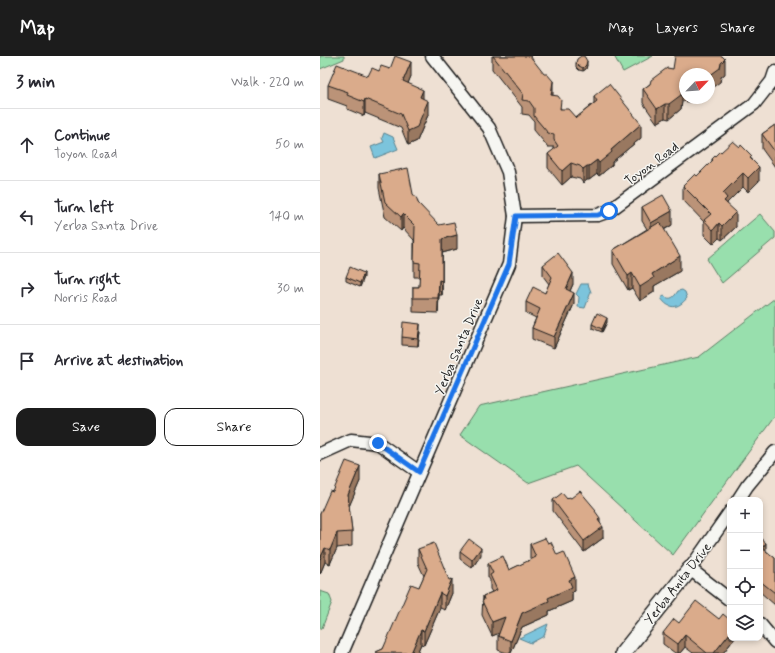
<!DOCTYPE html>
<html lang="en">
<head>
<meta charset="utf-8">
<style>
  :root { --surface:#fff; --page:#f7f7f7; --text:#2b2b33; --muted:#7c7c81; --line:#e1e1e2; --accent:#1c1c1c }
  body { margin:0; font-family:Mynerve,sans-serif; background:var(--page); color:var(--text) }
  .controls { position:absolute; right:12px; bottom:12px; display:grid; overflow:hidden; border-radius:8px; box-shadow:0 2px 6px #0003 }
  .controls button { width:36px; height:36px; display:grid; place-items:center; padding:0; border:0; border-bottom:1px solid var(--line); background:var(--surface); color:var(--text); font:20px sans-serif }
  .compass { position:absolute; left:359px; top:12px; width:36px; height:36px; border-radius:50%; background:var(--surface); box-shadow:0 2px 6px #0003; rotate:65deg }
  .stop { position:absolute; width:12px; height:12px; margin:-9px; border:3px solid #1a73e8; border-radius:50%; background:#fff }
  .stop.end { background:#1a73e8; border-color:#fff; box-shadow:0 1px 4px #0008 }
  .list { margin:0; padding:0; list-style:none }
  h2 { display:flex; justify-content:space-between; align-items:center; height:52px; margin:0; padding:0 16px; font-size:17px }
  h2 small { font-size:13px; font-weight:400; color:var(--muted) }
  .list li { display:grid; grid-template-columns:26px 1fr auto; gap:12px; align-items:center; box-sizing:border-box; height:72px; padding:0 16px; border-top:1px solid var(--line) }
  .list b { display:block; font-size:15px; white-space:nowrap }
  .list p { margin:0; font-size:13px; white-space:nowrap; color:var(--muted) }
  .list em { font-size:13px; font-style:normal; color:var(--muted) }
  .actions { display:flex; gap:8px; padding:12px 16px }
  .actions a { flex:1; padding:9px 0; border:1px solid var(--accent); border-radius:12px; text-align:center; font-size:14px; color:var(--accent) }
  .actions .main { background:var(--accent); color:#fff }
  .icon { flex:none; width:22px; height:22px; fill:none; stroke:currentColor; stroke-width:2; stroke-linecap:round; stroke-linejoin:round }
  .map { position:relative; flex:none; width:455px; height:597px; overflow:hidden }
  header { display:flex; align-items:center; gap:24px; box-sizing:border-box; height:56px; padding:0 20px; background:var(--accent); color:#fff }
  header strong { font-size:19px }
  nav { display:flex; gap:22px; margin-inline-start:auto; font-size:14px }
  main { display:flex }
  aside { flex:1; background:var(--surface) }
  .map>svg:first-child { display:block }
  .green { fill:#98dfad; stroke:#5a7e64 }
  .water { fill:#7cc4dc; stroke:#56818f }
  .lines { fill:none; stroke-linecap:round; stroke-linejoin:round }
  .minor-casing { stroke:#1c1c1c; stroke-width:15 }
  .tertiary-casing { stroke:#1c1c1c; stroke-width:18 }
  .minor { stroke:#f6f6f2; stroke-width:12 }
  .tertiary { stroke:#f6f6f2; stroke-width:15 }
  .wall { fill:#bb9378; stroke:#1c1c1c }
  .shaded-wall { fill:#997861; stroke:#1c1c1c }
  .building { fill:#daab8b; stroke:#1c1c1c }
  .route { stroke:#1a73e8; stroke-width:5 }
  .labels { text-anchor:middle; stroke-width:3; stroke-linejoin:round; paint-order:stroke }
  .street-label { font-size:13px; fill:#1c1c1c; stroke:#f6f6f2 }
</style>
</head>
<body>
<header>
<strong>Map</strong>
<nav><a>Map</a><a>Layers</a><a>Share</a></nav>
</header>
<main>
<aside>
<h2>3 min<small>Walk · 220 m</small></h2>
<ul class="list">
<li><svg class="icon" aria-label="ahead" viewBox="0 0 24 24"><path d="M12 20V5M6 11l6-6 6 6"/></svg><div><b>Continue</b><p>Toyon Road</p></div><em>50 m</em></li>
<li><svg class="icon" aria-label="left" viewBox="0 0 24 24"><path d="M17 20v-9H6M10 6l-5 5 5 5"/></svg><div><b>Turn left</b><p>Yerba Santa Drive</p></div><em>140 m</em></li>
<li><svg class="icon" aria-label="right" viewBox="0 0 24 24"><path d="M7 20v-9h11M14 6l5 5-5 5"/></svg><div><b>Turn right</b><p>Norris Road</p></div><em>30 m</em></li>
<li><svg class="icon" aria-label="arrive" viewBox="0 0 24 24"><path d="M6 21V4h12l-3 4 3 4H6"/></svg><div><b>Arrive at destination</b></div></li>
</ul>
<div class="actions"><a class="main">Save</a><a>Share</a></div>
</aside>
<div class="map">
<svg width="455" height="597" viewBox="0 0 455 597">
  <rect width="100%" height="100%" fill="#eee0d3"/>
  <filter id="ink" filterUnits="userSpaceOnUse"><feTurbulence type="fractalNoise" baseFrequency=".025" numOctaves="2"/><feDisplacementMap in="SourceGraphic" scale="8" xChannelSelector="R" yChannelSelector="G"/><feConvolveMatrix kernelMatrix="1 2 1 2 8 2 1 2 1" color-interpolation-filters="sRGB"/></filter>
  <g filter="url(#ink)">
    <!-- green -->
    <g class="green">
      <path d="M0,0H24V3L0,13Z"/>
      <path d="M294,0H333L303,16Z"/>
      <path d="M440,158L455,176V182L402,227L387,203Z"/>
      <path d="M455,242V360L353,499L256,410L208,427L140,379L159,350L379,301Z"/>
      <path d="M0,535L9,538L12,546L2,572L0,573Z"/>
    </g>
    <!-- water -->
    <g class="water">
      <path d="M64,77L73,81L78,93L55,102L51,91L64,86L62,82Z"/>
      <path d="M261,228H268L271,236L265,252L258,251L259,241L256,238Z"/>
      <path d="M362,234L365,236L367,242C358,253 349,254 341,242L344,240C351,245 354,241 358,235Z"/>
      <path d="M228,568L224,580L211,587L199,582Z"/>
    </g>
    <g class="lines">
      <!-- minor casing -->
      <g class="minor-casing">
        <g id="minor">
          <path d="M195,160L278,159L289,155L434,48L452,25L455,16"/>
          <path d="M0,398L31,384L58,387L99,416"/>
          <path d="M418,444L427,430L455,396"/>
          <path d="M410,456L370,513L410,544"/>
          <path d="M440,568L455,586"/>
          <path d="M22,597L189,208L195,160L188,116L169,72L112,0"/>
        </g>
      </g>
      <!-- tertiary casing -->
      <g class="tertiary-casing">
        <path id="tertiary" d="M303,597L370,513"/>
      </g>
      <!-- minor -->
      <use href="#minor" class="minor"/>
      <!-- tertiary -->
      <use href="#tertiary" class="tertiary"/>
    </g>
    <!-- wall -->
    <g class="wall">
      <path d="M172,0H211V2L232,39L241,53L256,62L274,47V40L321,82L292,106V109L279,120L277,118L269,124H267L263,127L260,123L251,121L242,129L228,112V98L234,94V91H228L214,74V65L209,59L202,58V51L172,13Z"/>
      <path d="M256,7L267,9L266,13L263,15L259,14L256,11Z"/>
      <path d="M70,13L91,20L88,27L103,43L108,59L97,85L88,89L81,72L45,57L44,60L27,53V50L8,43V29L48,20L59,15Z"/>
      <path d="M353,13L405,18L401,21L400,26L389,18H365V42H375L369,46L362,45L361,53L349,63L345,62L337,67L323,47V33L330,28Z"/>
      <path d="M455,69V111L442,93V78Z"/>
      <path d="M401,96L432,103L439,125L428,136L423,131L407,147L416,171L402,184L399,182L393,188L384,179V166L363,144V130L377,120L392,106V103Z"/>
      <path d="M59,118L93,138L98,147L137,193L122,197V239H119L118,257L93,256V231H99L100,221H94V184L83,172L81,175L65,161L59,132Z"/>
      <path d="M322,151L352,169L344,174L360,215L334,230V236L320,245L312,232L308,234L293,208V194L327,173L322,165Z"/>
      <path d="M223,209L253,228L250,235L254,248L234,292L212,283V272L216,262L206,257V246L225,237L229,228L223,220Z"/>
      <path d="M26,221H44L40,231L26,225Z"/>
      <path d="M287,266L282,276L272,272V268Z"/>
      <path d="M100,276L98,290L82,289V281Z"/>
      <path d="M40,425L29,450L32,476V490L17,492L10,508L5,506L0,518V458L13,436Z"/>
      <path d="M251,442L276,457L280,468L283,482L264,496L233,455V444Z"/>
      <path d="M440,482L446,495L455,502V549L440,536Z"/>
      <path d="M228,487L237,499L255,535L252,536V545L229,555V559L202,571L191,597H187L178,594V580L179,577L172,580L162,559L163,540L172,536L170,533V524L168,521V507L189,514L211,504L210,502V488Z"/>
      <path d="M98,493L132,537L125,554L120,552L104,589L101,588L97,597H56V596L63,593L99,531L104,520L98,507Z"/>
      <path d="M140,495L161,499L152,512L140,503Z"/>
      <path d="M359,567L410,582H415L403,597H373L365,591L360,597H355L343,588V577Z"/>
    </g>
    <!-- shaded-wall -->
    <g class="shaded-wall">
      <path d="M405,3V18L401,21L400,26L389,34V20L401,7Z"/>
      <path d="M267,5V9L266,13L263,15V12Z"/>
      <path d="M91,6V20L83,40V25Z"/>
      <path d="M233,25V39L231,53V39Z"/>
      <path d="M362,31V45L361,53L349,63V48Z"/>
      <path d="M103,34V48L100,41Z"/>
      <path d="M369,42H375L369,46Z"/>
      <path d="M45,43V57L44,60V46Z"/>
      <path d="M108,45V59L97,85L88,89V75Z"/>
      <path d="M345,48V62L337,67V53Z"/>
      <path d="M321,68V82L292,106V109L279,120V107L291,94Z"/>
      <path d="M277,104V118L269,124V110Z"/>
      <path d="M251,107V121L242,129V115Z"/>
      <path d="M267,110V124L263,127V113Z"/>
      <path d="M439,111V125L428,136V122Z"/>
      <path d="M423,117V131L407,147V156L403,137Z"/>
      <path d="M352,155V169L331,181V167Z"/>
      <path d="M416,156V171L402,184V170Z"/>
      <path d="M83,158V172L81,175V161Z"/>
      <path d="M399,167V182L393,188V174Z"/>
      <path d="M137,179V193L122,197V239V183Z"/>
      <path d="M360,200V215L334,230V236L320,245V231L332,218Z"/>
      <path d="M44,217V221L40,231V227Z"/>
      <path d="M253,217V228L246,244V233Z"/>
      <path d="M312,217V232L308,234V220Z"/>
      <path d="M119,224V239L118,257V242Z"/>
      <path d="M254,237V248L234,292V281Z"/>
      <path d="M287,262V266L282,276V273Z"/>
      <path d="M100,268V276L98,290V283Z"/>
      <path d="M40,410V425L28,453V439Z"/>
      <path d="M280,462V472L283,471V482L264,496V485L278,464Z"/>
      <path d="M17,477V492L10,508V494Z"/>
      <path d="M446,487V498L442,492Z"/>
      <path d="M5,492V506L0,518V503Z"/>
      <path d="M161,492V499L152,512V504Z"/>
      <path d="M255,521V535L252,536V545L229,555V559L202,571L191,597V585L202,557L249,524Z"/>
      <path d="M132,523V537L125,554V540Z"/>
      <path d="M120,537V552L104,589V575Z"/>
      <path d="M185,561V575L172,580V566Z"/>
      <path d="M101,574V588L97,597H91Z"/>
      <path d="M410,577V582H415L403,597H394Z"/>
      <path d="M365,579V591L360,597H358V588Z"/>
    </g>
    <!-- building -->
    <g class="building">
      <path d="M75,0L91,6L83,25L103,34L100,41L108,45L97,71L88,75L81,58L45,43L44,46L27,39L28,36L8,29L17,8L48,20L52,12L59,15L61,10L70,13Z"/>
      <path d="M173,0H210L224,18H227L233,25L231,39L238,40L241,44L240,53H248L256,62L277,45L274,40L289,28L321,68L291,94L292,96L279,107L277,104L269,110H267L263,113L260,110L251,107L242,115L228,98L238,90L234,84V78L228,77L217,64L214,60V52L209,45L202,44L203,38Z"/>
      <path d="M261,0H264L267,5L266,9L263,12L259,10L256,7L257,3Z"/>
      <path d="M355,0H402L405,3L401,7L400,12L389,20V18H365V32L362,31L361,39L349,48H345L337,53L323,33L330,28L331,24L347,12L353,13Z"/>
      <path d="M455,69V96L442,78Z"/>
      <path d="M413,85L420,91L421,89L432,100L430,102L439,111L428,122L423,117L403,137L407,142L404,145L416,156L402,170L399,167L393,174L384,164L391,158L363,130L375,118L377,120L393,104L392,103L400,95L401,96Z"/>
      <path d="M88,112L93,138L97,143L98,147L119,169L134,166L137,179L122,183V225L119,224L118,242H93V231H99L100,207L94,206L95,170L83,158L81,161L65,146L59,118Z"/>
      <path d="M343,139L352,155L331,167L322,151Z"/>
      <path d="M340,166L360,200L332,218L334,222L320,231L312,217L308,220L293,194Z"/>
      <path d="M238,197L253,217L246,233L254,237L234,281L212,272L220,253L206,246L213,231L225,237L232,221L223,209Z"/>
      <path d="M30,211L44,217L40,227L26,221Z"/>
      <path d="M277,257L287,262L282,273L272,268Z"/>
      <path d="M83,266L100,268L98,283L82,281Z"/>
      <path d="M26,405L40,410L28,439L32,476L17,477L10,494L5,492L0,503V458L10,435L13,436Z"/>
      <path d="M260,435L276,454L275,455L280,462L278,464L283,471L264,485L233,444L242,437L247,443L249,441L251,442Z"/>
      <path d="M225,482L228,487L231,486L237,499L244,496L255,521L249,524L252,531L228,542L229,545L202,557L191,585L178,580L185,561L172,566L162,545L164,544L163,540L177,534L170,519L173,517L168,507L183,500L189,514L216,501L210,488Z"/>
      <path d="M440,482L446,487L442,492L455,502V537L440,525Z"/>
      <path d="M149,483L161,492L152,504L140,495Z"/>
      <path d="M114,487L129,524L132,523L125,540L120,537L104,575L101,574L91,597H56V596L63,593L91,528L99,531L107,513L98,493Z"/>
      <path d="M376,545L399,563L403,558L410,564V577L394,597H387L365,579L358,588L343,577L354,563L359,567Z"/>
    </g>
  </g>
  <g class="lines" filter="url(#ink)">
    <!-- route -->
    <path class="route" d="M58,387L99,416L189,208L196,160L278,159L289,155"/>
  </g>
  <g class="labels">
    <!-- street labels -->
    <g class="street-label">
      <text transform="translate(331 107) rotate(-37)" y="5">Toyon Road</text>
      <text transform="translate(138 290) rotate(-67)" y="5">Yerba Santa Drive</text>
      <text transform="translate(357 527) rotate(-52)" y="5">Yerba Anita Drive</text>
    </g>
  </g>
</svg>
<div class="controls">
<button>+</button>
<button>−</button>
<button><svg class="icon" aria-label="locate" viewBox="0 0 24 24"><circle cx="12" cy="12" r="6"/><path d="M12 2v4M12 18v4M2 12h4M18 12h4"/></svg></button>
<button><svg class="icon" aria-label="layers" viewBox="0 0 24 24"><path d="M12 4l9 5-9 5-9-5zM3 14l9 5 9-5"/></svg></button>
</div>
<svg class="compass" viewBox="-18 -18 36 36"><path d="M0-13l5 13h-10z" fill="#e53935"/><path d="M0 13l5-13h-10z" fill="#7c7c81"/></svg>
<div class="stop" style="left:289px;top:155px"></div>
<div class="stop end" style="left:58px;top:387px"></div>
</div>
</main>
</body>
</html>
